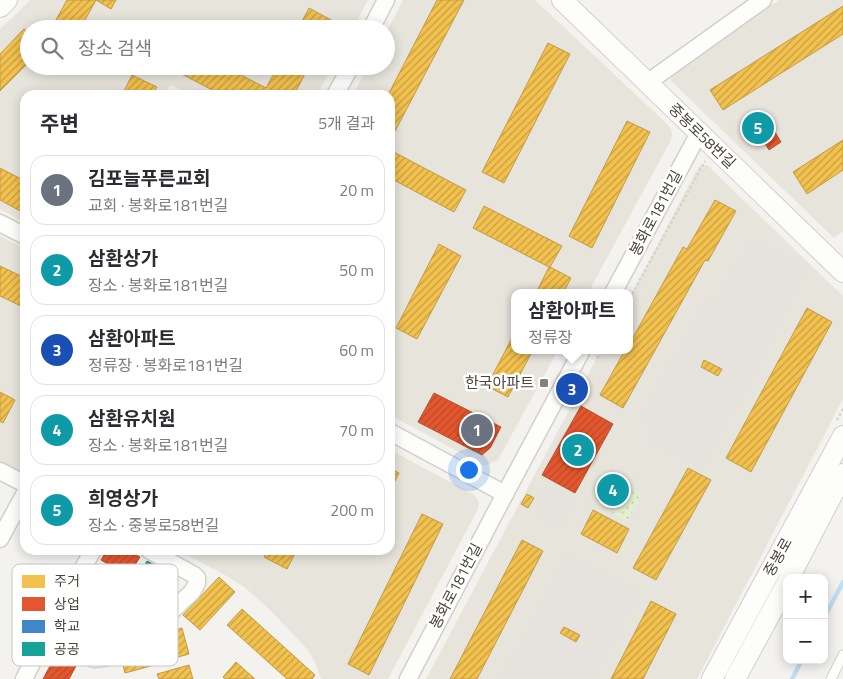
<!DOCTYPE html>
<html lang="ko">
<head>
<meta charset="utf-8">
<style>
  :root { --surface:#fff; --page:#f7f7f7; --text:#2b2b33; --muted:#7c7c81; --line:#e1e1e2; --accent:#b45309 }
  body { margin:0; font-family:"Titillium Web","Noto Sans KR",sans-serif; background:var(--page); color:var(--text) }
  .controls { position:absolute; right:15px; bottom:15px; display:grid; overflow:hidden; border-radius:10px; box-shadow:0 2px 12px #0003 }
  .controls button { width:45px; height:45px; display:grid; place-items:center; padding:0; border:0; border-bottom:1px solid var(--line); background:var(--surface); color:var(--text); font:25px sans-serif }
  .you { position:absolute; left:468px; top:469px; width:18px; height:18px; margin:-12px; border:4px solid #fff; border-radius:50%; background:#1a73e8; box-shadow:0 0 0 8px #1a73e833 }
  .badge { display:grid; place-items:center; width:32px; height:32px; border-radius:50%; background:var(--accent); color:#fff; font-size:16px; font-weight:700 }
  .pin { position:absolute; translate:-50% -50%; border:2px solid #fff; box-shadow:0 1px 5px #0006 }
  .popup { position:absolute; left:511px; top:289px; width:122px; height:65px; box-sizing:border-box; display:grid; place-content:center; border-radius:10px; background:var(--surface); filter:drop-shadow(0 1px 4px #0005); font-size:16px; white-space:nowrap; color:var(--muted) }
  .popup b { font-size:19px; color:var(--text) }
  .popup::after { content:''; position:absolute; left:50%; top:100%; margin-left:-10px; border:10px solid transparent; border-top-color:var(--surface) }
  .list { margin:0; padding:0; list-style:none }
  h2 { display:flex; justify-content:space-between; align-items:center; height:65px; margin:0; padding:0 20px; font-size:21px }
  h2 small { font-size:16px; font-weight:400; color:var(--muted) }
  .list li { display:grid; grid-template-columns:32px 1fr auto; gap:15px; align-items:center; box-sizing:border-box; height:70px; margin:0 10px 10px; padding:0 10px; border:1px solid var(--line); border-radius:15px }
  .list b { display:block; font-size:19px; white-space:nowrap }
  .list p { margin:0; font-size:16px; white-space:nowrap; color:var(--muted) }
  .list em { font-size:16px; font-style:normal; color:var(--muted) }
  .icon { flex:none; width:28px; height:28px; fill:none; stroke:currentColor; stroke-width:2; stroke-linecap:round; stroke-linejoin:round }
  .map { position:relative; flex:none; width:843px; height:679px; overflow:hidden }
  .search { position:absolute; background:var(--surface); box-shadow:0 2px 12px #0003; left:20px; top:20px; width:375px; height:55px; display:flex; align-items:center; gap:12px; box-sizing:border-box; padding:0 18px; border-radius:28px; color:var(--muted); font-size:19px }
  .panel { position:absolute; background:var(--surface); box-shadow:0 2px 12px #0003; left:20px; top:90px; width:375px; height:465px; border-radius:15px }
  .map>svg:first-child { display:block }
  .residential { fill:#e7e4dc }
  .park { fill:url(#park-dots) }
  .parking { fill:#e6e3df }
  .homes { fill:url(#homes-hatch); stroke:#c09c48 }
  .shops { fill:url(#shops-hatch); stroke:#b65131 }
  .schools { fill:url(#schools-hatch); stroke:#43749b }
  .public { fill:url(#public-hatch); stroke:#27867c }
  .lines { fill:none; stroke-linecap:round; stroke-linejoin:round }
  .stream { stroke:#c0ddf1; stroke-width:4.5 }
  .service-casing { stroke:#d2d0cb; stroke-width:11 }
  .minor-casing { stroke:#d2d0cb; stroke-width:19 }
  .tertiary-casing { stroke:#d2d0cb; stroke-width:22 }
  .path { stroke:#d3d2cc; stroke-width:2.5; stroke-dasharray:2.5 2.5; stroke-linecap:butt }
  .service { stroke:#fdfdfc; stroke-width:9 }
  .minor { stroke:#fdfdfc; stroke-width:16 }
  .tertiary { stroke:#fdfdfc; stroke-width:20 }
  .poi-dot { fill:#868178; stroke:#fff; stroke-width:2 }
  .labels { text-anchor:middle; stroke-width:5; stroke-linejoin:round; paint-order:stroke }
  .street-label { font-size:15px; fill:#4b4439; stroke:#fff }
  .poi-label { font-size:15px; fill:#4b4439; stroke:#fff; text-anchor:end }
  .key { fill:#fff; stroke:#c9c7c4; stroke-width:1 }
  .key-label { font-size:14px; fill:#4b4439 }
</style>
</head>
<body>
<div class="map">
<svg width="843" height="679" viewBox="0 0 843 679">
  <defs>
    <pattern id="park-dots" width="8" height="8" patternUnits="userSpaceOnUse" patternTransform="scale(1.25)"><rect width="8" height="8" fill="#e1eecf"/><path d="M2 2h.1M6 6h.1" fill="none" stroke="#c3cdb2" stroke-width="1.8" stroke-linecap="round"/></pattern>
    <pattern id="homes-hatch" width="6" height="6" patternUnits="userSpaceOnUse" patternTransform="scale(1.25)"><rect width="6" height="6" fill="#f2c14e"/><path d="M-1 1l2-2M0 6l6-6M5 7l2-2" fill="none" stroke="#c69e42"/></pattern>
    <pattern id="shops-hatch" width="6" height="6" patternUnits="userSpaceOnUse" patternTransform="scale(1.25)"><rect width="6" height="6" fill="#e4572e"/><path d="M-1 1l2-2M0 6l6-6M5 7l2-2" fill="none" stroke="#bb4a28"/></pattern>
    <pattern id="schools-hatch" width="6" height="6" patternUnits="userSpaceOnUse" patternTransform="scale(1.25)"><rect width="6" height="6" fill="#3f88c5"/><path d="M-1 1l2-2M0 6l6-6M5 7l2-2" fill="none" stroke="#3771a1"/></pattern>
    <pattern id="public-hatch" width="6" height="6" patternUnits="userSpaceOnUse" patternTransform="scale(1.25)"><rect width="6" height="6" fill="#17a398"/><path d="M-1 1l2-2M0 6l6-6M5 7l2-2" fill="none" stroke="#17867d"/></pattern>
  </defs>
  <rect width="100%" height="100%" fill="#f4f2ee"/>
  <!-- residential -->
  <g class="residential">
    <path d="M30,0H368L353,29H29V66H333L317,95H190L171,85L165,95H25V223L0,209V29L15,15Z"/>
    <path d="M403,0H535L667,124L671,129L672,135L671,140L588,293H514V350H558L498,460L485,466L390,415V95H353L368,66H386V33Z"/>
    <path d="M779,0H843V232L834,238L671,81V77Z"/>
    <path d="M707,165L843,296V399L697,679H426L601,350H630V297L699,166Z"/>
    <path d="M0,236L25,249V476L0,463Z"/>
    <path d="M390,450L473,494L477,499L479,503L478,509L388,679H321L314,660L306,648L270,610L244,587L225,575L177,550H390Z"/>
  </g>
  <!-- park -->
  <path class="park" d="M627,486L642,494L627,522L612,513Z"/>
  <!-- parking -->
  <g class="parking">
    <path d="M752,238L809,268L702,468L646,438L652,426L641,420L708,295L718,301Z"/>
    <path d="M546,484L575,501L559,530L539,518L545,507L536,502Z"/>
    <path d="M566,555L639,593L594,679H501Z"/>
  </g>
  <!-- homes -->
  <g class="homes">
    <path d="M67,0H116L111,9L96,0L80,29H55L52,27Z"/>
    <path d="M437,0H464L394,133L390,131V95H388Z"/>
    <path d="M843,6V34L723,110L710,90Z"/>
    <path d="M309,8L333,21L329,29H298Z"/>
    <path d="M24,29L29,33V62L0,91V54Z"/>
    <path d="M548,43L570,54L504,183L482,172Z"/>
    <path d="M176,66H224L266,88L278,66H309L294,95H273L268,92L266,95H222L174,70Z"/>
    <path d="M132,75L157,87L152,95H122Z"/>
    <path d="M627,121L650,132L592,248L569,236Z"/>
    <path d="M843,140V170L807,194L793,172Z"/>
    <path d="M390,150L466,190L454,212L390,178Z"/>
    <path d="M0,168L25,181L24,213L0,200Z"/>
    <path d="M715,200L736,211L708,261L705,260L623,408L600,395L625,350H630V343L683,247L687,249Z"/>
    <path d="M484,206L562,246L550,267L571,278L563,293H536L549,267L473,228Z"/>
    <path d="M439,244L461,256L417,339L396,328Z"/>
    <path d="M0,266L25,278V308L0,296Z"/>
    <path d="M807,308L832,322L751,472L726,458Z"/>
    <path d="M514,334V350H533L508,397L487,386Z"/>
    <path d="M704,360L722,369L718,376L701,367Z"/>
    <path d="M0,392L15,400L3,423L0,421Z"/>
    <path d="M390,468L399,473L390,491Z"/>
    <path d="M688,468L711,480L656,580L633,568Z"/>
    <path d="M527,494L534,498L528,508L521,504Z"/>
    <path d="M593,510L629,529L617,553L581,534Z"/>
    <path d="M422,514L443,524L369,675L348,664Z"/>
    <path d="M522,540L543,551L477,679H450Z"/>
    <path d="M268,550H297L287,569L264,557Z"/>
    <path d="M219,577L235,592L200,630L183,615Z"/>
    <path d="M131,584L157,598L148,616L122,602Z"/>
    <path d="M651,601L676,614L643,679H611Z"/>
    <path d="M242,609L315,675L312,679H287L227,625Z"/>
    <path d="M564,627L580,635L576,642L560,633Z"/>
    <path d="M182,628L189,654L156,663L151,645L171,629L176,630Z"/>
    <path d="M146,649L151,666L125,673L123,665L125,660L135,653Z"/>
    <path d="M236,662L255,679H225L223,677Z"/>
    <path d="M189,665L193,679H159L157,674Z"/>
  </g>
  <!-- shops -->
  <g class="shops">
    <path d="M762,111L781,142L769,150L758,132L749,137L741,124Z"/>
    <path d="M434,393L501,427L490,448L482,455L418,422Z"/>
    <path d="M581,406L613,424L575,493L542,475Z"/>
    <path d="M107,550H127L140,557L128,576L101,560Z"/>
    <path d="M102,567L128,581L119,597L93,583Z"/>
    <path d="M88,588L113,602L104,618L79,604Z"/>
    <path d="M119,606L142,618L133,636L128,633L123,641L106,633Z"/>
    <path d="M76,610L102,623L90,646L73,637L68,625Z"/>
    <path d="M57,653L77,664L69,679H43Z"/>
  </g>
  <!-- schools -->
  <path class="schools" d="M612,473L627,481L613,508L598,500Z"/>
  <!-- public -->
  <path class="public" d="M147,561L175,576L165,595L137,580Z"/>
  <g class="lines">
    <!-- stream -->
    <g class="stream">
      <path d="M824,618L843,582"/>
      <path d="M792,679L802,660"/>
    </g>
    <!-- service casing -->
    <g class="service-casing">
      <path id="service" d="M831,679L843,655"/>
    </g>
    <!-- minor casing -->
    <g class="minor-casing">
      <g id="minor">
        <path d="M371,29L386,0"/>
        <path d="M647,83L763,0"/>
        <path d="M335,95L351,66"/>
        <path d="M0,223L25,236"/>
        <path d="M613,293L699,133"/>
        <path d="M390,432L505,494"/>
        <path d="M0,471L25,484"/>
        <path d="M0,539L25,493"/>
        <path d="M46,635L82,654L94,659L104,658L114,655L151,630L176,607L192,592L197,583V578L194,575L149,550"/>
        <path d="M24,679L46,635L93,550"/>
        <path d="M408,679L505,494L582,350"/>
      </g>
    </g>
    <!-- tertiary casing -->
    <g class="tertiary-casing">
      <g id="tertiary">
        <path d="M562,0L843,272"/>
        <path d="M0,7L7,0"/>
        <path d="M789,578L843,474"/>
        <path d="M712,679L843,436"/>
        <path d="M735,679L787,583"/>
      </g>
    </g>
    <!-- path -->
    <g class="path">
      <path d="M630,298L705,161"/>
      <path d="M597,358L601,350"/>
      <path d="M837,420L843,409"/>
    </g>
    <!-- service -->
    <use href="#service" class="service"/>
    <!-- minor -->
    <use href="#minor" class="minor"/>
    <!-- tertiary -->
    <use href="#tertiary" class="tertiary"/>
  </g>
  <!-- markers -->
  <rect class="poi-dot" x="539" y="378" width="10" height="10" rx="2.5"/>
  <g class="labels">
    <!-- street labels -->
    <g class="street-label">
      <text transform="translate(702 136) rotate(44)" y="5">중봉로58번길</text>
      <text transform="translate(656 213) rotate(-62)" y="5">봉화로181번길</text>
      <text transform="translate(778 557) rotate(-61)" y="5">중봉로</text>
      <text transform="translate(456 586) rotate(-62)" y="5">봉화로181번길</text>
    </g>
    <!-- poi labels -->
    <g class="poi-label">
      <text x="534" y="388">한국아파트</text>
    </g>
  </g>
  <!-- legend -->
  <rect x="12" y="564" width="166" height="102" rx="8" class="key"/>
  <rect x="22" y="575" width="23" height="13" fill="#f2c14e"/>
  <rect x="22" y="597" width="23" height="14" fill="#e4572e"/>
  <rect x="22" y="620" width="23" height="13" fill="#3f88c5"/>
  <rect x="22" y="642" width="23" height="14" fill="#17a398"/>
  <g class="key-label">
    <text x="54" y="586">주거</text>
    <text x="54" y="609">상업</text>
    <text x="54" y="631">학교</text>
    <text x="54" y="654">공공</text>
  </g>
</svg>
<div class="controls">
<button>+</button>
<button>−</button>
</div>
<div class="you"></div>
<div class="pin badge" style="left:477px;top:430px;background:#6b7280">1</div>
<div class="pin badge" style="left:578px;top:450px;background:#0f9aa8">2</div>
<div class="pin badge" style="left:572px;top:389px;background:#1a4fb4">3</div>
<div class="popup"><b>삼환아파트</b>정류장</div>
<div class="pin badge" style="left:613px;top:490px;background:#0f9aa8">4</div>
<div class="pin badge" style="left:758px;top:128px;background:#0f9aa8">5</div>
<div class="search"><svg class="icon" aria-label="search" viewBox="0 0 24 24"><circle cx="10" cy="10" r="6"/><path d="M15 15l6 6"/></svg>장소 검색</div>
<section class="panel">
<h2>주변<small>5개 결과</small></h2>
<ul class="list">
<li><span class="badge" style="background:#6b7280">1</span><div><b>김포늘푸른교회</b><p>교회 · 봉화로181번길</p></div><em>20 m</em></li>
<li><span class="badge" style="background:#0f9aa8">2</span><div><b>삼환상가</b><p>장소 · 봉화로181번길</p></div><em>50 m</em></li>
<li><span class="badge" style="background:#1a4fb4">3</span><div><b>삼환아파트</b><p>정류장 · 봉화로181번길</p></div><em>60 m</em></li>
<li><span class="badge" style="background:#0f9aa8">4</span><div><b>삼환유치원</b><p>장소 · 봉화로181번길</p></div><em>70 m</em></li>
<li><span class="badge" style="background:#0f9aa8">5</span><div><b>희영상가</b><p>장소 · 중봉로58번길</p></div><em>200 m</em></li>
</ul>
</section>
</div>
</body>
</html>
